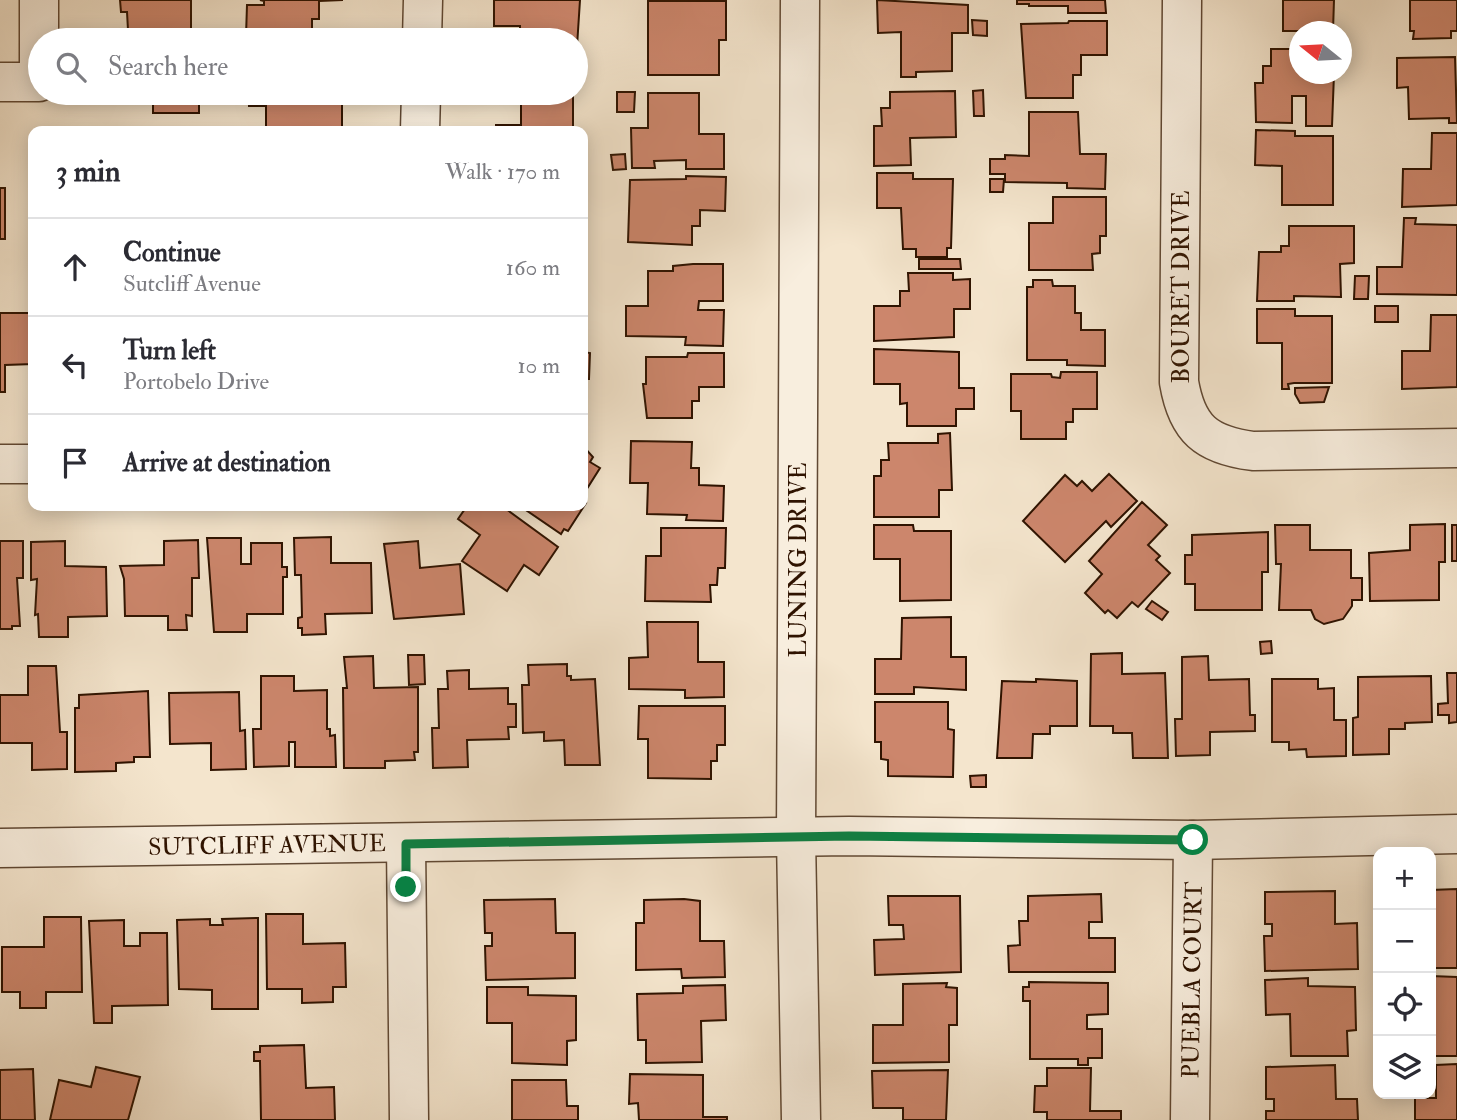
<!DOCTYPE html>
<html lang="en">
<head>
<meta charset="utf-8">
<style>
  :root { --surface:#fff; --page:#f7f7f7; --text:#2b2b33; --muted:#7c7c81; --line:#e1e1e2 }
  body { margin:0; font-family:"IM FELL Double Pica",serif; background:var(--page); color:var(--text) }
  .controls { position:absolute; right:21px; bottom:21px; display:grid; overflow:hidden; border-radius:14px; box-shadow:0 4px 18px #0003 }
  .controls button { width:63px; height:63px; display:grid; place-items:center; padding:0; border:0; border-bottom:2px solid var(--line); background:var(--surface); color:var(--text); font:35px sans-serif }
  .compass { position:absolute; left:1289px; top:21px; width:63px; height:63px; border-radius:50%; background:var(--surface); box-shadow:0 4px 18px #0003; rotate:288deg }
  .stop { position:absolute; width:21px; height:21px; margin:-16px; border:5px solid #0b8043; border-radius:50%; background:#fff }
  .stop.end { background:#0b8043; border-color:#fff; box-shadow:0 2px 7px #0008 }
  .list { margin:0; padding:0; list-style:none }
  h2 { display:flex; justify-content:space-between; align-items:center; height:91px; margin:0; padding:0 28px; font-size:30px }
  h2 small { font-size:23px; font-weight:400; color:var(--muted) }
  .list li { display:grid; grid-template-columns:46px 1fr auto; gap:21px; align-items:center; box-sizing:border-box; height:98px; padding:0 28px; border-top:2px solid var(--line) }
  .list b { display:block; font-size:26px; white-space:nowrap }
  .list p { margin:0; font-size:23px; white-space:nowrap; color:var(--muted) }
  .list em { font-size:23px; font-style:normal; color:var(--muted) }
  .icon { flex:none; width:38px; height:38px; fill:none; stroke:currentColor; stroke-width:2; stroke-linecap:round; stroke-linejoin:round }
  .map { position:relative; flex:none; width:1457px; height:1120px; overflow:hidden }
  .search { position:absolute; background:var(--surface); box-shadow:0 4px 18px #0003; left:28px; top:28px; width:560px; height:77px; display:flex; align-items:center; gap:18px; box-sizing:border-box; padding:0 24px; border-radius:38px; color:var(--muted); font-size:26px }
  .panel { position:absolute; background:var(--surface); box-shadow:0 4px 18px #0003; left:28px; top:126px; width:560px; height:385px; border-radius:14px }
  .map>svg:first-child { display:block }
  .building { fill:#cc866c; stroke:#2f1300; stroke-width:2 }
  .lines { fill:none; stroke-linecap:round; stroke-linejoin:round }
  .minor-casing { stroke:#604833; stroke-width:41 }
  .minor { stroke:#f8eede; stroke-width:38 }
  .route { stroke:#0b8043; stroke-width:9 }
  .labels { text-anchor:middle; stroke-width:5; stroke-linejoin:round; paint-order:stroke }
  .street-label { font-size:24px; fill:#2f1300; stroke:#f8eede }
</style>
</head>
<body>
<div class="map">
<svg width="1457" height="1120" viewBox="0 0 1457 1120">
  <rect width="100%" height="100%" fill="#f4e5cd"/>
  <filter id="stains"><feTurbulence type="fractalNoise" baseFrequency=".00286" numOctaves="4"/><feColorMatrix values="0 0 0 0 .2 0 0 0 0 .09 0 0 0 0 .02 0 0 0 .5 -.17"/></filter>
  <radialGradient id="worn" r=".72"><stop offset=".6" stop-color="#630" stop-opacity="0"/><stop offset="1" stop-color="#630" stop-opacity=".3"/></radialGradient>
  <!-- building -->
  <g class="building">
    <path d="M120,0H191V30H128L127,12H121Z"/>
    <path d="M260,0H343L319,1V19H312V40H264V36H246L247,5H264V1Z"/>
    <path d="M494,0H580L576,62V40H520V26H494Z"/>
    <path d="M877,0L968,5V33H952V71L916,72V77H901V32L878,33Z"/>
    <path d="M1017,0H1105L1106,13H1068V6H1029V4H1017Z"/>
    <path d="M1283,0H1334L1333,31H1283Z"/>
    <path d="M1410,0H1457V31H1451V38L1413,39L1414,31H1410Z"/>
    <path d="M648,1H726V40H719V75H648Z"/>
    <path d="M972,20L987,21V36L973,35Z"/>
    <path d="M1069,21H1107V55H1081V75H1073V98H1026L1021,24L1068,23Z"/>
    <path d="M1271,49H1300V74H1334L1332,126H1306V96H1292V123L1256,122L1255,83H1263V66H1271Z"/>
    <path d="M1455,57L1457,123H1449V118L1409,119L1408,87L1397,88V58Z"/>
    <path d="M983,90L984,116H974L973,91Z"/>
    <path d="M955,91L956,137L910,138L911,165L874,166V126H882L881,108H890V92Z"/>
    <path d="M617,92H635L634,112H617Z"/>
    <path d="M146,93H199V113H153V95Z"/>
    <path d="M249,93H319L318,102H342V131H266V106H249Z"/>
    <path d="M521,93H573V131H496V125H521Z"/>
    <path d="M648,93H699V134H724V169H686V160L654,161L655,168H632L631,128H648Z"/>
    <path d="M1029,112H1078L1080,154H1106L1105,189L1067,188V183L1005,182V174H990V159H1005V155L1029,156Z"/>
    <path d="M1256,130L1295,131V136H1333V205H1282V166L1255,165Z"/>
    <path d="M1432,133H1457V205L1402,207L1403,169H1431Z"/>
    <path d="M625,154L626,169L613,170L611,155Z"/>
    <path d="M877,173H913V179H953L951,248H947V257H916V249H903L901,208H877Z"/>
    <path d="M686,176L726,177L725,211L700,210V226H692V245L628,242L630,180L686,179Z"/>
    <path d="M990,179H1004L1003,192H990Z"/>
    <rect x="0" y="188" width="5" height="51"/>
    <path d="M1053,197H1106V236H1100V253L1092,254L1093,270H1029V223H1053Z"/>
    <path d="M1404,218H1416L1415,224L1457,225V295L1377,294V267H1402Z"/>
    <path d="M1289,226H1354V263L1340,264L1341,297L1294,296V301H1257L1259,252H1281V246H1289Z"/>
    <path d="M919,259H960L961,269H919Z"/>
    <path d="M693,264H723V301H699L698,310H724L723,346L685,345L686,337L626,336V306H648V271H673V266Z"/>
    <path d="M908,273H953V280L970,279V309H954V337L874,341V306H900V291H909Z"/>
    <path d="M1355,276H1369L1368,299H1354Z"/>
    <path d="M1033,280H1052L1053,286H1075V313H1081V330H1105V366L1067,365V360H1027V287H1033Z"/>
    <rect x="1375" y="306" width="23" height="16"/>
    <path d="M1257,309H1295V316H1332V383H1294L1288,384L1289,389H1282V343H1257Z"/>
    <path d="M0,313H33V364L5,365V392H0Z"/>
    <path d="M1431,315H1457V387L1402,389V351H1430Z"/>
    <path d="M874,349L959,352V388H974V409H956V426H907V403L900,404V384H874Z"/>
    <path d="M583,352L590,353L589,379H583Z"/>
    <path d="M688,353H724V387H699V401H692V418H647L643,384H646V357H687Z"/>
    <path d="M1061,372H1097V409H1073V422H1066V439H1021V411H1011V374H1051L1052,377L1060,378Z"/>
    <path d="M1329,387L1324,402L1300,403L1295,394V388Z"/>
    <path d="M950,433L952,490H939V517H874V476H881V460H889L888,443H938V434Z"/>
    <path d="M631,441L692,442L691,468H699V485L724,486L723,521L686,520L687,515L647,514L648,483H630Z"/>
    <path d="M583,446L593,457L590,462L600,468L583,495Z"/>
    <path d="M1109,474L1137,501L1111,527L1106,521L1065,562L1023,521L1065,475L1077,486L1082,481L1092,491Z"/>
    <path d="M583,501L586,503L568,531L564,529L561,534L520,506H583Z"/>
    <path d="M1142,502L1167,525L1148,545L1160,556L1156,560L1170,573L1138,607L1132,602L1117,618L1108,610L1105,613L1085,593L1102,574L1089,561Z"/>
    <path d="M467,506H502L558,547L539,575L524,565L507,591L462,561L480,535L458,519Z"/>
    <path d="M1445,524V562H1439V600L1370,601L1369,553L1410,550V525Z"/>
    <path d="M874,525H913L914,531H951V600L900,601V559H874Z"/>
    <path d="M1275,525H1310V550H1351V578H1362V600H1352V606L1343,619L1324,624L1315,619L1311,610H1279L1281,564H1276Z"/>
    <rect x="1452" y="525" width="5" height="36"/>
    <path d="M661,528H726L725,568H718L717,585H710L711,602L645,601L646,556H661Z"/>
    <path d="M1268,532V572H1262V610H1195V584H1185V555H1192V535Z"/>
    <path d="M331,537V563H371L372,613L325,614L326,634L302,635V628H298V618L302,617L301,575H295L294,538Z"/>
    <path d="M207,538H241V564H251V543H282V567H287V577H283V614H247V632H214Z"/>
    <path d="M198,540L199,578H192V616L186,615L187,630H168V616H125L124,579L120,566L164,565V541Z"/>
    <path d="M0,541H23V578H17L20,626H12V629H0Z"/>
    <path d="M65,541V566L106,567L107,616L68,617V637H39L38,614L35,615L37,579L31,580V542Z"/>
    <path d="M418,541L420,568L460,564L464,614L394,619L384,544Z"/>
    <path d="M1152,601L1168,612L1162,620L1146,609Z"/>
    <path d="M951,617V657H966V690L914,687V694H875V659H901L902,618Z"/>
    <path d="M647,622H698V662H724V697L685,698V690L629,689V658L648,657Z"/>
    <path d="M1271,641L1272,653L1261,654L1260,642Z"/>
    <path d="M1122,653V674L1165,673L1168,758H1133L1132,733H1113V726H1090L1091,654Z"/>
    <path d="M408,655H424L425,684L409,685Z"/>
    <path d="M373,656L374,688L418,687V752H414L415,760L385,761V768H344L343,688H347L344,657Z"/>
    <path d="M1208,656L1209,680L1249,679L1250,715H1255V731L1210,732V755L1176,756L1175,719H1182V657Z"/>
    <path d="M567,664V676H571V680L595,679L600,765H565L564,740L544,741V732L523,733L522,685H529L528,665Z"/>
    <path d="M28,666H56L60,732H67V769L32,770V743H0V695H28Z"/>
    <path d="M469,670V689L508,688V704H516V727H508L509,739L467,740L468,767L433,768L432,728H439L438,689H448L447,671Z"/>
    <path d="M1447,673H1457V722L1449,723V715H1438V704L1448,703Z"/>
    <path d="M261,676H294V691L327,690V729H330V736L335,735L336,767H295V742H289V766L254,767L253,729H261Z"/>
    <path d="M1431,676L1432,722L1405,723V729H1389V754L1353,755V718L1358,717V677Z"/>
    <path d="M1036,679L1077,681V726H1050V734H1033L1032,758H997L1002,681L1036,682Z"/>
    <path d="M1272,679H1318V689L1334,688V720H1346V756L1307,757L1306,749L1289,750V742H1272Z"/>
    <path d="M148,691L150,757H134V762L116,763V771L75,772V708H79V695Z"/>
    <path d="M239,692L240,731L245,730L246,769L211,770V743L170,744L169,693Z"/>
    <path d="M875,702H948V729L954,730L953,777L888,776V760L881,759V742H875Z"/>
    <path d="M639,706H725V745H717V761H711V779L648,778V739H638Z"/>
    <path d="M986,775V787H971L970,776Z"/>
    <path d="M1457,889V968H1431V890Z"/>
    <path d="M1335,891V924L1357,923L1358,969L1265,971L1264,936H1272V924H1265V892Z"/>
    <path d="M1101,894L1102,922H1089V938H1115V972H1009L1008,946L1020,945L1019,921H1028V896Z"/>
    <path d="M888,896H960L961,972L875,975L874,940L904,939L903,925H889Z"/>
    <path d="M555,899L556,933H575V978L486,980L485,946H492V933H485L484,900Z"/>
    <path d="M684,899L700,901V941H724L725,977L682,978L681,969L636,970V923H644V900Z"/>
    <path d="M266,914H303V944L345,943L346,987H333V1002L302,1003V989H267Z"/>
    <path d="M44,917H81L82,992H46V1008H20V992H2V947H44Z"/>
    <path d="M258,918V1009H212V990L179,989L177,920L210,919V925H223L222,919Z"/>
    <path d="M124,920V946H140V933H167L168,1005L112,1006V1023H94L89,921Z"/>
    <path d="M1431,976L1457,977V1056H1434Z"/>
    <path d="M1308,978V986L1355,987L1356,1030L1347,1031L1348,1056H1291L1290,1014L1266,1015L1265,980Z"/>
    <path d="M1029,982L1108,983V1014L1087,1015V1029H1102V1058H1088V1065H1078V1059H1030V1001H1023V987H1029Z"/>
    <path d="M947,983L946,987L957,988V1025H949V1062L873,1063V1025H903V984Z"/>
    <path d="M725,985L726,1020L701,1021L702,1062L646,1063V1040H638L637,994L683,993V986Z"/>
    <path d="M487,987H528V995L576,996V1040L567,1041V1065L512,1063V1023H487Z"/>
    <path d="M304,1045L306,1088L334,1087L335,1120H261L260,1061H254V1052H260V1046Z"/>
    <path d="M1457,1064V1120H1415V1098H1436V1065Z"/>
    <path d="M1335,1065L1336,1099H1357L1358,1120H1266V1111H1274V1099H1266V1067Z"/>
    <path d="M96,1067L140,1077L128,1120H50L59,1080L91,1087Z"/>
    <path d="M1047,1068H1091L1090,1111H1121V1120H1047V1112H1034L1035,1086H1047Z"/>
    <path d="M33,1069L35,1120H0V1070Z"/>
    <path d="M948,1070L946,1120H903V1108H873L872,1071Z"/>
    <path d="M630,1074L703,1075V1117H727V1120H639L638,1103L629,1104Z"/>
    <path d="M512,1080H566L567,1106H578V1120H512Z"/>
  </g>
  <g class="lines">
    <!-- minor casing -->
    <g class="minor-casing">
      <g id="minor">
        <path d="M800,0L796,837L801,1120"/>
        <path d="M1182,0L1179,382C1187,429 1206,445 1253,451L1457,448"/>
        <path d="M422,40L423,0"/>
        <path d="M0,82H39V0"/>
        <path d="M420,131L421,93"/>
        <path d="M0,464H33"/>
        <path d="M406,844L409,1120"/>
        <path d="M0,848L849,836L1193,840L1457,834"/>
        <path d="M1190,1120L1193,840"/>
      </g>
    </g>
    <!-- minor -->
    <use href="#minor" class="minor"/>
  </g>
  <g class="lines">
    <!-- route -->
    <path class="route" d="M406,887V844L849,836L1193,840"/>
  </g>
  <g class="labels">
    <!-- street labels -->
    <g class="street-label">
      <text transform="translate(1181 287) rotate(-90)" y="8">BOURET DRIVE</text>
      <text transform="translate(798 560) rotate(-90)" y="8">LUNING DRIVE</text>
      <text transform="translate(267 845) rotate(-1)" y="8">SUTCLIFF AVENUE</text>
      <text transform="translate(1192 980) rotate(-89)" y="8">PUEBLA COURT</text>
    </g>
  </g>
  <rect width="100%" height="100%" filter="url(#stains)"/>
  <rect width="100%" height="100%" fill="url(#worn)"/>
</svg>
<div class="controls">
<button>+</button>
<button>−</button>
<button><svg class="icon" aria-label="locate" viewBox="0 0 24 24"><circle cx="12" cy="12" r="6"/><path d="M12 2v4M12 18v4M2 12h4M18 12h4"/></svg></button>
<button><svg class="icon" aria-label="layers" viewBox="0 0 24 24"><path d="M12 4l9 5-9 5-9-5zM3 14l9 5 9-5"/></svg></button>
</div>
<svg class="compass" viewBox="-18 -18 36 36"><path d="M0-13l5 13h-10z" fill="#e53935"/><path d="M0 13l5-13h-10z" fill="#7c7c81"/></svg>
<div class="stop" style="left:1193px;top:840px"></div>
<div class="stop end" style="left:406px;top:887px"></div>
<div class="search"><svg class="icon" aria-label="search" viewBox="0 0 24 24"><circle cx="10" cy="10" r="6"/><path d="M15 15l6 6"/></svg>Search here</div>
<section class="panel">
<h2>3 min<small>Walk · 170 m</small></h2>
<ul class="list">
<li><svg class="icon" aria-label="ahead" viewBox="0 0 24 24"><path d="M12 20V5M6 11l6-6 6 6"/></svg><div><b>Continue</b><p>Sutcliff Avenue</p></div><em>160 m</em></li>
<li><svg class="icon" aria-label="left" viewBox="0 0 24 24"><path d="M17 20v-9H6M10 6l-5 5 5 5"/></svg><div><b>Turn left</b><p>Portobelo Drive</p></div><em>10 m</em></li>
<li><svg class="icon" aria-label="arrive" viewBox="0 0 24 24"><path d="M6 21V4h12l-3 4 3 4H6"/></svg><div><b>Arrive at destination</b></div></li>
</ul>
</section>
</div>
</body>
</html>
